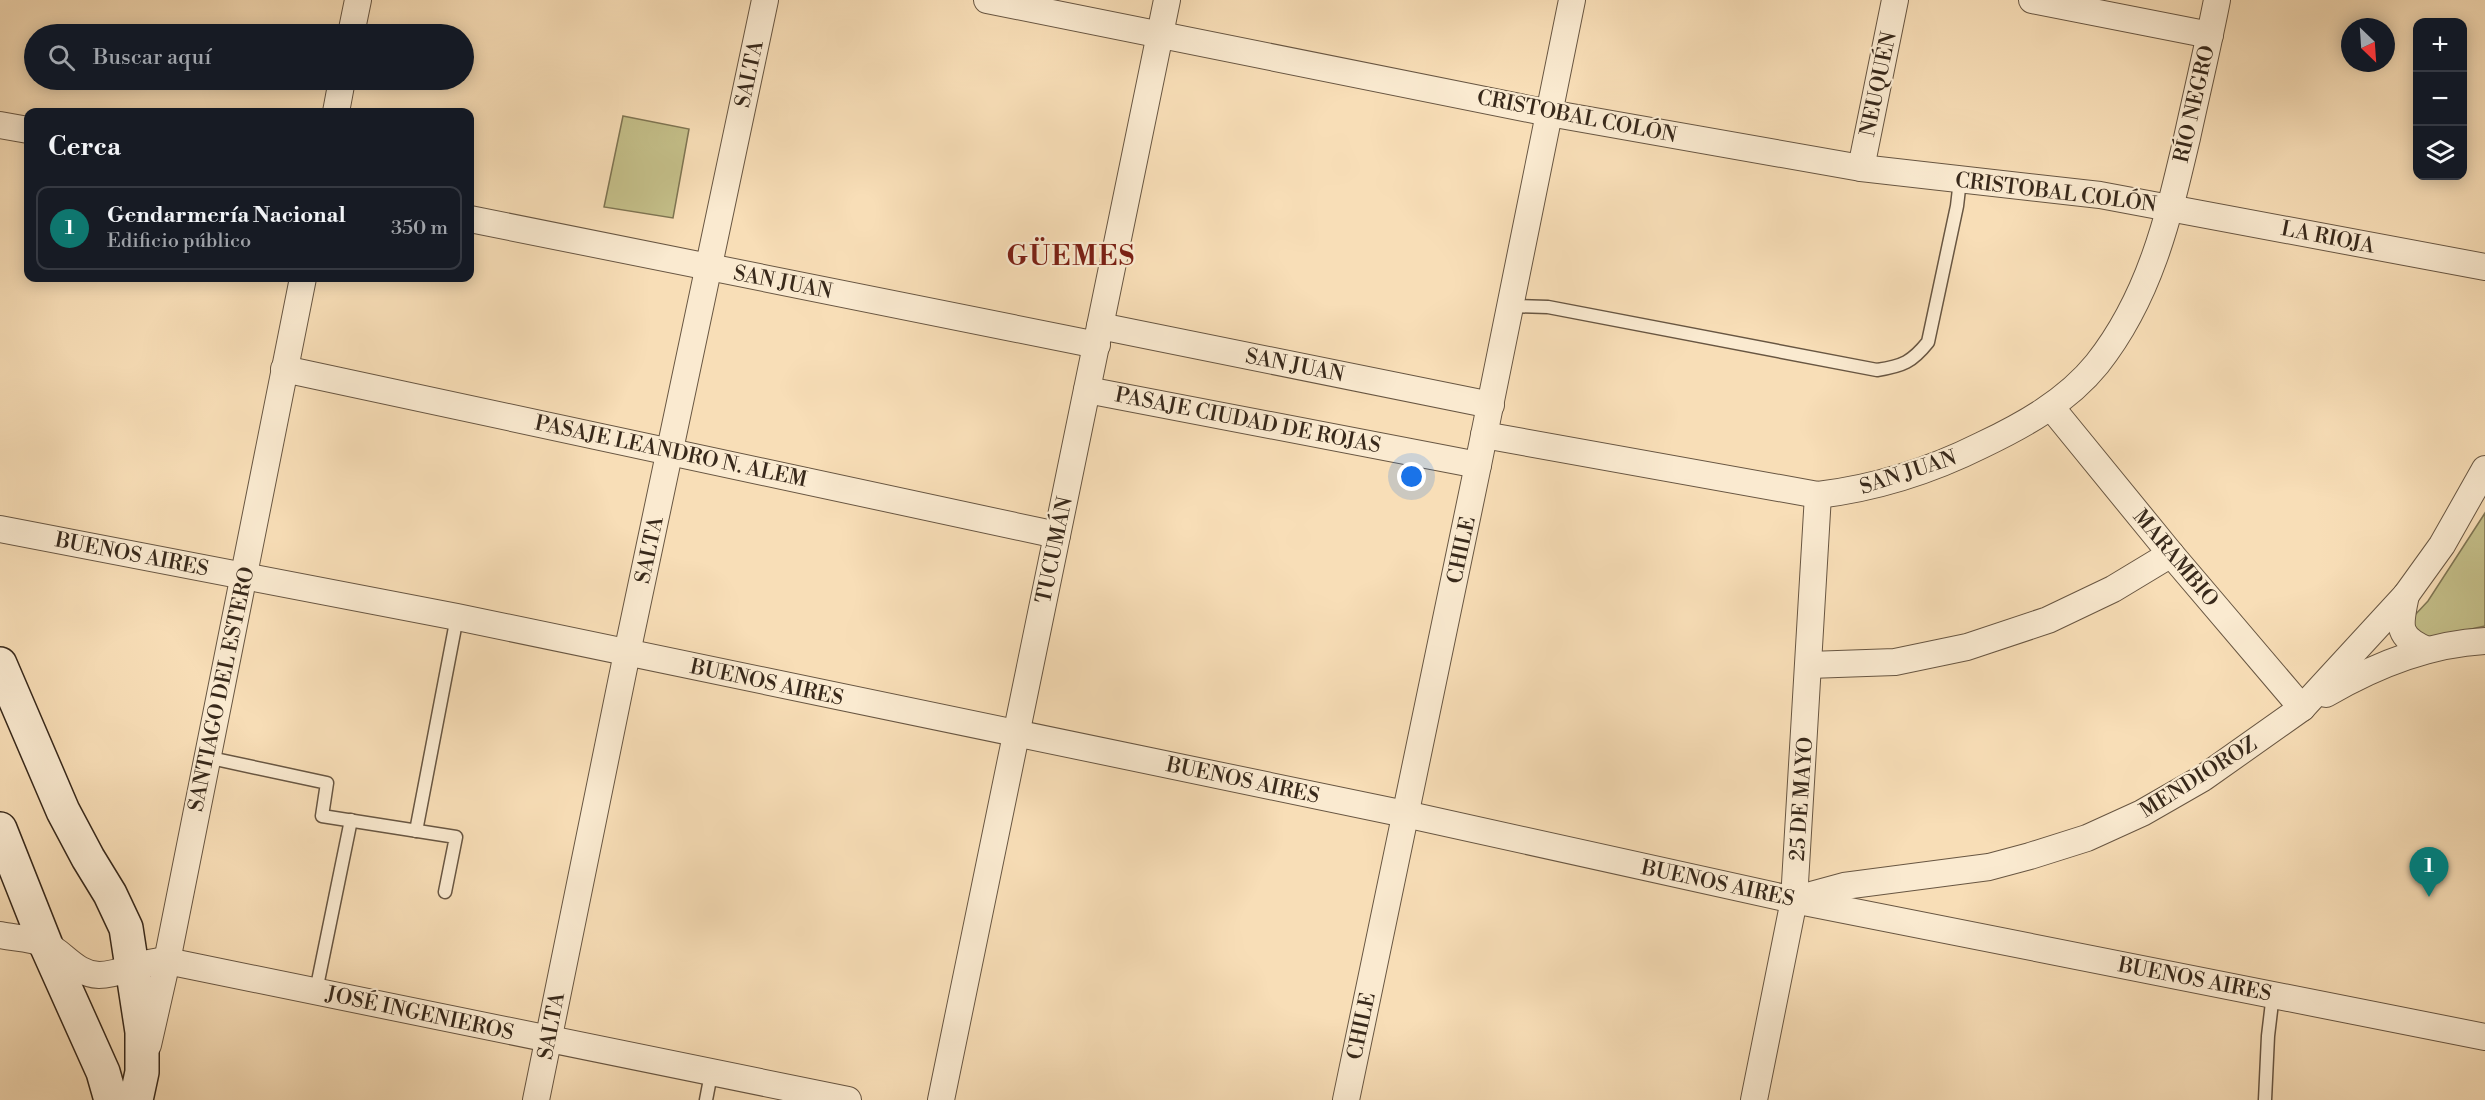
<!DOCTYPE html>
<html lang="es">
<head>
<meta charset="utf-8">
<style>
  :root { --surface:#171b24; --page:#242831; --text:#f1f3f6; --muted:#9ea1a6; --line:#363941; --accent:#0f766e }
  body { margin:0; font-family:"Libre Bodoni",serif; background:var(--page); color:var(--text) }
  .controls { position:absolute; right:18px; top:18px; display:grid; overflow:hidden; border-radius:12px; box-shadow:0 3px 15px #0003 }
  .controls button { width:54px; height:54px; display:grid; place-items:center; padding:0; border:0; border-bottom:2px solid var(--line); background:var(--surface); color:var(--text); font:30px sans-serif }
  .compass { position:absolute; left:2341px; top:18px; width:54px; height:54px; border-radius:50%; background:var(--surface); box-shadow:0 3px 15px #0003; rotate:155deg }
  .you { position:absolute; left:1412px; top:477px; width:21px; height:21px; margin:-15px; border:4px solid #fff; border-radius:50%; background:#1a73e8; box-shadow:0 0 0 9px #1a73e833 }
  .badge { display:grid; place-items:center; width:39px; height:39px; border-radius:50%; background:var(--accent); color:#fff; font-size:20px; font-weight:700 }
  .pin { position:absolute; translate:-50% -50px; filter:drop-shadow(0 2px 3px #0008) }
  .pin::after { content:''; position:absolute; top:32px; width:21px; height:18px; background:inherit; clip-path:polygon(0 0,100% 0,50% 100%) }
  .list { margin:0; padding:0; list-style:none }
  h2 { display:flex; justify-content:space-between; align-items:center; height:78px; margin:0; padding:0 24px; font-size:26px }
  h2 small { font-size:20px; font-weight:400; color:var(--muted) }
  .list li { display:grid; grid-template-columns:39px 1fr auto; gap:18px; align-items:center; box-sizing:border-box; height:84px; margin:0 12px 12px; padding:0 12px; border:2px solid var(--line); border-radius:12px }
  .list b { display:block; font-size:22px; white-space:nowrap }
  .list p { margin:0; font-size:20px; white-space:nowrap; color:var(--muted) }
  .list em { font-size:20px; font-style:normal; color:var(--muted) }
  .icon { flex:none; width:33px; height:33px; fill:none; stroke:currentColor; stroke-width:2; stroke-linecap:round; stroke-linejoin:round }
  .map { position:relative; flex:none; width:2485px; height:1100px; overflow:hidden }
  .search { position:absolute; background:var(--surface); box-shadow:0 3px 15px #0003; left:24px; top:24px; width:450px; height:66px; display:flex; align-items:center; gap:15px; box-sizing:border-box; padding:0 21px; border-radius:33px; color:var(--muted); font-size:22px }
  .panel { position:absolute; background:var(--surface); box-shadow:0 3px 15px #0003; left:24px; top:108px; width:450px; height:174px; border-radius:12px }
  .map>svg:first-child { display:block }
  .green { fill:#c4bf89; stroke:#7e7452; stroke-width:1.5 }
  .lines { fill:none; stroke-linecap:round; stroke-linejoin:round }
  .service-casing { stroke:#685642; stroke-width:15 }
  .minor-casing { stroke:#685642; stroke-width:28 }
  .secondary-casing { stroke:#38291b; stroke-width:36 }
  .service { stroke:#faead0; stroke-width:12 }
  .minor { stroke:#faead0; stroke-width:26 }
  .secondary { stroke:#faead0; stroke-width:33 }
  .labels { text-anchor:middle; stroke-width:4.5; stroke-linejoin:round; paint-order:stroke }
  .street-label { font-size:21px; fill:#38291b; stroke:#faead0 }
  .district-label { font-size:27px; font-weight:bold; letter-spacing:1.5px; fill:#7a1f14; stroke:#faead0 }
</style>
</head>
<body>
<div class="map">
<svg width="2485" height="1100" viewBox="0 0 2485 1100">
  <rect width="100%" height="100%" fill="#f8deb7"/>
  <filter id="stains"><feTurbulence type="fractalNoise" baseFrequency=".00333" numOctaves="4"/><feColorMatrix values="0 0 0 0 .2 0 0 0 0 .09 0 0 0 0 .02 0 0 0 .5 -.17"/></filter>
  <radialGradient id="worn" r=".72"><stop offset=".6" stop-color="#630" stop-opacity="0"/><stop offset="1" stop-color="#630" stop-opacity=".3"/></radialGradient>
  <!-- green -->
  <g class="green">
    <path d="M623,116L689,129L673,218L604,207Z"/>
    <path d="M2485,513V626L2430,638L2419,635L2412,627L2413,617L2428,601Z"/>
  </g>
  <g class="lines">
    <!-- service casing -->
    <g class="service-casing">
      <g id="service">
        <path d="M1510,306L1548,307L1877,370C1903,366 1912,362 1928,342L1957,206L1960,180"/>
        <path d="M206,757L327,783L322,816L456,837L445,892"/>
        <path d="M416,831L457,617"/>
        <path d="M316,991L351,820"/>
        <path d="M706,1100L711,1074"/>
        <path d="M2265,1100L2268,1036L2273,994"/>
      </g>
    </g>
    <!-- minor casing -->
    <g class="minor-casing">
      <g id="minor">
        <path d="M987,0L1549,113L1861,168L2100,195L2485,267"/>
        <path d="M2032,0L2210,35"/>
        <path d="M351,34L358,0"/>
        <path d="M336,112L342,80"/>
        <path d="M0,125L28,130"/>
        <path d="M1861,168L1895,0"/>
        <path d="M470,219L1097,345"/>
        <path d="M1100,326L1491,405"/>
        <path d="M284,369L1057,535"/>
        <path d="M1087,390L1478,465"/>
        <path d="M2051,407L2171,554L2302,708"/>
        <path d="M1484,435L1818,495C1876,488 1930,471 1982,445C2024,425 2067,401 2097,364C2150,297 2168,219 2187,138C2197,92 2208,46 2217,0"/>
        <path d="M0,529L457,617L1405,814L1794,900L2485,1037"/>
        <path d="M2406,595C2400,625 2395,636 2427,650"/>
        <path d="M1809,665L1895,662L1967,647L2048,620L2113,589L2171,554"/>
        <path d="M2326,694C2374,666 2428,644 2485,641"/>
        <path d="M1800,898L1844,886L1989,867L2030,856L2087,838L2142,813L2203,778L2302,708L2406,595L2442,545L2485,469"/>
        <path d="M0,935C14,938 34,938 46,945C64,953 75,974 99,975C122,975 144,960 167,961L848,1100"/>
        <path d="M148,1045L167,961L303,278"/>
        <path d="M536,1100L627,653L765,0"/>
        <path d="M941,1100L1167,0"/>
        <path d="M1346,1100L1478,465L1572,0"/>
        <path d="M1754,1100L1794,900L1818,495"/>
      </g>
    </g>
    <!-- secondary casing -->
    <g class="secondary-casing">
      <g id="secondary">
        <path d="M0,664L63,811L88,858L110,894L126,928L142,1032V1072L136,1100"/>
        <path d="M0,829L46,945L103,1072L111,1100"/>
      </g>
    </g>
    <!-- service -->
    <use href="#service" class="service"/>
    <!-- minor -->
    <use href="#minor" class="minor"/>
    <!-- secondary -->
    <use href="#secondary" class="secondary"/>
  </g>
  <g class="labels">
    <!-- street labels -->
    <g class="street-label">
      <text transform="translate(749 74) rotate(-78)" y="7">SALTA</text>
      <text transform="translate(1878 84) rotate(-78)" y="7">NEUQUÉN</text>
      <text transform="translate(2194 104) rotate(-77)" y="7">RÍO NEGRO</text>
      <text transform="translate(1577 116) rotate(11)" y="7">CRISTOBAL COLÓN</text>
      <text transform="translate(2056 192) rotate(7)" y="7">CRISTOBAL COLÓN</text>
      <text transform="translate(2328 237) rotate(11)" y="7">LA RIOJA</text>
      <text transform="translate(783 282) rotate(11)" y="7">SAN JUAN</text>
      <text transform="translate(1295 365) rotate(11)" y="7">SAN JUAN</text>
      <text transform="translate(1248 420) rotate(11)" y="7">PASAJE CIUDAD DE ROJAS</text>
      <text transform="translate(671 451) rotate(12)" y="7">PASAJE LEANDRO N. ALEM</text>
      <text transform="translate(1908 472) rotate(-18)" y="7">SAN JUAN</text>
      <text transform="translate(649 550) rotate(-78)" y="7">SALTA</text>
      <text transform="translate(1054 550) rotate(-78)" y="7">TUCUMÁN</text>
      <text transform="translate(1461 550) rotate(-78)" y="7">CHILE</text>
      <text transform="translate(132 554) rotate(11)" y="7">BUENOS AIRES</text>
      <text transform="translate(2176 558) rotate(50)" y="7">MARAMBIO</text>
      <text transform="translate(767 682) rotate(12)" y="7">BUENOS AIRES</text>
      <text transform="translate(221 689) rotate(-78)" y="7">SANTIAGO DEL ESTERO</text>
      <text transform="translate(2198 777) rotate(-32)" y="7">MENDIOROZ</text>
      <text transform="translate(1243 780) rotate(12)" y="7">BUENOS AIRES</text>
      <text transform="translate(1801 799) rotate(-86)" y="7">25 DE MAYO</text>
      <text transform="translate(1718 883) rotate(12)" y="7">BUENOS AIRES</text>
      <text transform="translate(2195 979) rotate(11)" y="7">BUENOS AIRES</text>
      <text transform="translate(420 1013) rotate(12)" y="7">JOSÉ INGENIEROS</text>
      <text transform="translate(551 1026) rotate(-79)" y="7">SALTA</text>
      <text transform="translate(1361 1026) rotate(-78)" y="7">CHILE</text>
    </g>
    <!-- district labels -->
    <g class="district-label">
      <text x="1071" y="265">GÜEMES</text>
    </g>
  </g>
  <rect width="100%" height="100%" filter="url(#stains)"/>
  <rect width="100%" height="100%" fill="url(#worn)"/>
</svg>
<div class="controls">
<button>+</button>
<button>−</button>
<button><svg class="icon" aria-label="layers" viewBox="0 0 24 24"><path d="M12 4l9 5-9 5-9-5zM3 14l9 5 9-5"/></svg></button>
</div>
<svg class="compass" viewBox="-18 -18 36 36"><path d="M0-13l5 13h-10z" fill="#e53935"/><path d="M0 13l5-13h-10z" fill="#9ea1a6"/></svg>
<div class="you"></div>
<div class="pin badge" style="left:2429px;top:897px">1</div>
<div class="search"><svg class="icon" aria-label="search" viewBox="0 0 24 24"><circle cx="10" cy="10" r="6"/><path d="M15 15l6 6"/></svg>Buscar aquí</div>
<section class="panel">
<h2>Cerca<small></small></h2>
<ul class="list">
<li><span class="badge">1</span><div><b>Gendarmería Nacional</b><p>Edificio público</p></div><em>350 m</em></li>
</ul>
</section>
</div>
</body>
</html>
